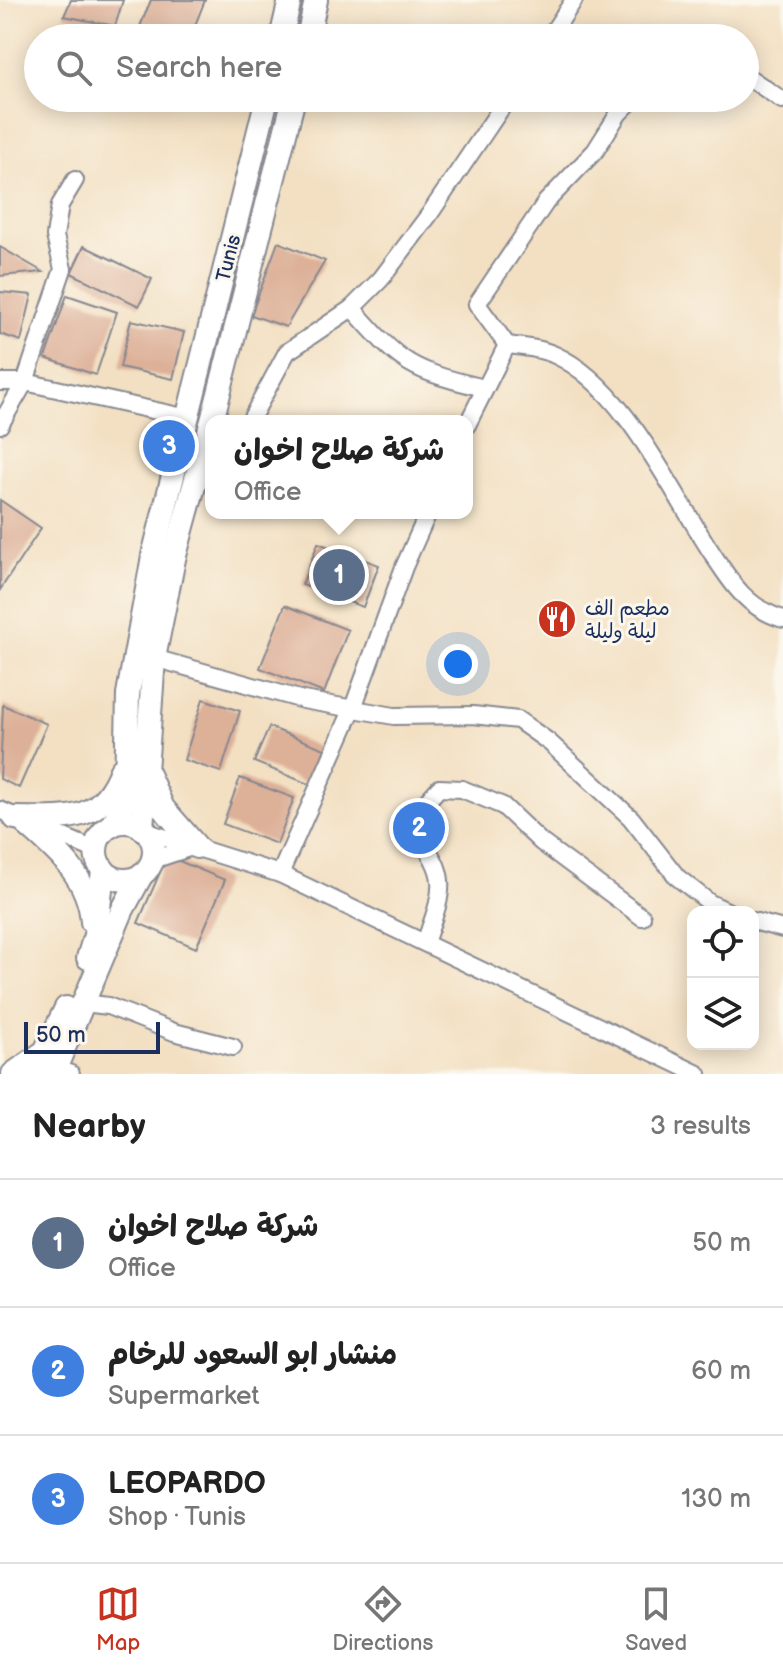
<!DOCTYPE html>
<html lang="en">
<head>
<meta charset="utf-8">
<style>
  :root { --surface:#fff; --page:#f2f2f2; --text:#222; --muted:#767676; --line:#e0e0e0; --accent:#c8321e }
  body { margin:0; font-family:"Balsamiq Sans","Playpen Sans Arabic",sans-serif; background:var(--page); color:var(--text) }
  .controls { position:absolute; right:24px; bottom:24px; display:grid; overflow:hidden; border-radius:16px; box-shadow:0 4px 20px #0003 }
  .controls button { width:72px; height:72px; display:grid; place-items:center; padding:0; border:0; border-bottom:2px solid var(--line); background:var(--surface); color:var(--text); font:40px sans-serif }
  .scale { position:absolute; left:24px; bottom:20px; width:136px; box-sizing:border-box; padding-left:8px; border:4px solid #1b2f5e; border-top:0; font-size:22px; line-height:28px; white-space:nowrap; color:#1b2f5e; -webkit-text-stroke:6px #fbf7ec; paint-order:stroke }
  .you { position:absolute; left:458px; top:664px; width:28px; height:28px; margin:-20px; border:6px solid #fff; border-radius:50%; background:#1a73e8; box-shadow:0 0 0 12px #1a73e833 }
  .badge { display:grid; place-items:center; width:52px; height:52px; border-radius:50%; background:var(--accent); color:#fff; font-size:26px; font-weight:700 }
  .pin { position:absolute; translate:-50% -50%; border:4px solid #fff; box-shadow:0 2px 8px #0006 }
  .popup { position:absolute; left:205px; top:415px; width:268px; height:104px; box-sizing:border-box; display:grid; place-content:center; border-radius:16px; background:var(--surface); filter:drop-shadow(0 2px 6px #0005); font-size:26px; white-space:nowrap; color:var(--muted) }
  .popup b { font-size:30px; color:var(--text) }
  .popup::after { content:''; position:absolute; left:50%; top:100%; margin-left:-16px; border:16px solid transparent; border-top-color:var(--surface) }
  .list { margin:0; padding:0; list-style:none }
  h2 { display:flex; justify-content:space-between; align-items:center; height:104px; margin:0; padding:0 32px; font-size:34px }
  h2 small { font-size:26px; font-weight:400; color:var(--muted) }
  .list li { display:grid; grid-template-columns:52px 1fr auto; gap:24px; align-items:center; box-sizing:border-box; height:128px; padding:0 32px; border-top:2px solid var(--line) }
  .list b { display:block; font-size:30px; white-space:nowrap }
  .list p { margin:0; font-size:26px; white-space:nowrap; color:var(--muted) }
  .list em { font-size:26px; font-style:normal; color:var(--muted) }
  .icon { flex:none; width:44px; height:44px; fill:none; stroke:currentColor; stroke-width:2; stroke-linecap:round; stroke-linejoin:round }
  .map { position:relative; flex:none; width:783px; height:1074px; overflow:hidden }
  .search { position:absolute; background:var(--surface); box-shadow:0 4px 20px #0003; left:24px; right:24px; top:24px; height:88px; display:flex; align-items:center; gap:20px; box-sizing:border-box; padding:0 28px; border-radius:44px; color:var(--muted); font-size:30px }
  .sheet { height:488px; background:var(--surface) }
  nav { display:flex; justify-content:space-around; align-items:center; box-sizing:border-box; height:112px; border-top:2px solid var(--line); background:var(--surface); font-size:22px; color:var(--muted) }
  nav a { display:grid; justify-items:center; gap:4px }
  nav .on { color:var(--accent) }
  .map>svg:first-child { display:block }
  .building { fill:#ddb098 }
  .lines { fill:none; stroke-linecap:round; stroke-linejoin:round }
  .minor-casing { stroke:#878890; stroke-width:20 }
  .secondary-casing { stroke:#878890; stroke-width:26 }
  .minor { stroke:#fff; stroke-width:16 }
  .secondary { stroke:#fff; stroke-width:22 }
  .labels { text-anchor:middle; stroke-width:6; stroke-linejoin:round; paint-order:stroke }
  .street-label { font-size:20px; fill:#1b2f5e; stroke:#fbf7ec }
  .poi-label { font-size:20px; fill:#1b2f5e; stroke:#fbf7ec; text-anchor:start }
</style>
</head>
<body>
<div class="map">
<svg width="783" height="1074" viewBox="0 0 783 1074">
  <rect width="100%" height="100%" fill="#fbf7ec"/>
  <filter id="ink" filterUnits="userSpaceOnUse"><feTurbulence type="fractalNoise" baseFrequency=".0125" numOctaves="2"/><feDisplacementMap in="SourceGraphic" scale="16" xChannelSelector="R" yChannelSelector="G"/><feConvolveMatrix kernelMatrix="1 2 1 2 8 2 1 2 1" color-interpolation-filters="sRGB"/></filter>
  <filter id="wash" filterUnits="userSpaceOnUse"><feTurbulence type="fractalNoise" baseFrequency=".006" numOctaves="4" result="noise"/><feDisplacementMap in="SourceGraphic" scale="32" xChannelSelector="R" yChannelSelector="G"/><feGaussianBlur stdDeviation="1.8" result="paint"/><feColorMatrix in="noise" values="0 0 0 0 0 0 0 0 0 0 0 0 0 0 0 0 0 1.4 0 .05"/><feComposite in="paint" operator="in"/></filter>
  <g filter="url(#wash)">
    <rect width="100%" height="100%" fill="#f3e0c3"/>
    <g id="blocks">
      <!-- building -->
      <g class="building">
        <path d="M71,0H123L115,26L64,16Z"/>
        <path d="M151,0H205L190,38H161L139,29Z"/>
        <path d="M278,242L325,261L286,327L251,315Z"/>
        <path d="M84,246L152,279L139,306L71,273Z"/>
        <path d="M0,247L43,272L0,276Z"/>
        <path d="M0,292L32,295L21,341L0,334Z"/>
        <path d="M67,295L117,312L96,375L45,358Z"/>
        <path d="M131,320L184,332L173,379L120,367Z"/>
        <path d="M0,500L41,528L0,590Z"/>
        <path d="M318,543L379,565L363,607L302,585Z"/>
        <path d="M285,605L348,630L324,693L260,668Z"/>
        <path d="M203,699L240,711L221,772L184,760Z"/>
        <path d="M3,705L47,724L19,788L0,779Z"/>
        <path d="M269,727L325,749L311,785L254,762Z"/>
        <path d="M240,778L294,798L277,844L223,824Z"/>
        <path d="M167,856L225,880L196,948L138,923Z"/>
      </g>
    </g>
  </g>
  <g filter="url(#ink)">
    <use href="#blocks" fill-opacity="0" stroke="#878890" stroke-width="2"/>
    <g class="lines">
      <!-- minor casing -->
      <g class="minor-casing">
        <g id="minor">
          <path d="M549,38L574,0"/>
          <path d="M745,75L782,100"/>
          <path d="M634,98L619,113L595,151L546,202L477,304L507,345C523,347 540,348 555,355C623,385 670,489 710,550C730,581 746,608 783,619"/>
          <path d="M352,308C402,365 410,370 484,388"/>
          <path d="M0,382H25L188,418"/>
          <path d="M250,421L287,352L352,308L381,279L429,215L508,98"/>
          <path d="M0,425L25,382L63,269L55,236L60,205L75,180"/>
          <path d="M467,425L507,345"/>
          <path d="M154,658L303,700L394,716L473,715L518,720L549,742L631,818L677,877L710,903L729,912"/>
          <path d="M0,810L97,851"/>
          <path d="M147,832L280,874L698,1074"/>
          <path d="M153,860L192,847"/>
          <path d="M280,874L353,708L404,567L428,513"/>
          <path d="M753,921L783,929"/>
          <path d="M425,943C442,893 452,876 415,834L421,808L439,788L462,789L503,806L541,842L642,917"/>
          <path d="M84,1003L108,1006L174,1032L233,1047"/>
          <path d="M55,1069L71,1074"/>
        </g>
      </g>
      <!-- secondary casing -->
      <g class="secondary-casing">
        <g id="secondary">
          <path d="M281,38L290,0"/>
          <path d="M308,38L316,0"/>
          <path d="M212,421L294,98"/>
          <path d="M147,772L163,808L197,847"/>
          <path d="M15,818C66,818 100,825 121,770"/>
          <circle cx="125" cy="851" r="29"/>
          <path d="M26,824C58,852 89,877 92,922"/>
          <path d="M111,826L122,808L126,789L128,694L153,556L267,98"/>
          <path d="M142,828L154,658L174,559L211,424"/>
          <path d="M88,958L97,929L103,869"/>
          <path d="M13,1074L41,1054"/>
          <path d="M34,1074L66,1008"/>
          <path d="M53,1074L123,909L142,874"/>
        </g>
      </g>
      <!-- minor -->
      <use href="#minor" class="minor"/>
      <!-- secondary -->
      <use href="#secondary" class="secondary"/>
    </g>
  </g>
  <!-- icons -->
  <defs>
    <g id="restaurant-disc" transform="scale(2)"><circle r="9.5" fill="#c8321e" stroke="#fbf7ec"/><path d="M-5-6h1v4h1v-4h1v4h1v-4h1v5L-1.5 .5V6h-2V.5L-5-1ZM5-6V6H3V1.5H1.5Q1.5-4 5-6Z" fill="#fff"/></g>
  </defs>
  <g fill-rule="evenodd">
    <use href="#restaurant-disc" x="557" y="619"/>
  </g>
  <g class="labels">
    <!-- street labels -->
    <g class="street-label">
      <text transform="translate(228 258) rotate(-76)" y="7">Tunis</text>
    </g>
    <!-- poi labels -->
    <g class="poi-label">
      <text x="585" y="615">مطعم الف<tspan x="585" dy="23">ليلة وليلة</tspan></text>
    </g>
  </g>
</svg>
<div class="controls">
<button><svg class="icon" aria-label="locate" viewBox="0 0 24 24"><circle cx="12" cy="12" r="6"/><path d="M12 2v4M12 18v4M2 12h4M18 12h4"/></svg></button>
<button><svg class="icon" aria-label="layers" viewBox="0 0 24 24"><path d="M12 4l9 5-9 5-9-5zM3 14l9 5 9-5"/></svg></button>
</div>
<div class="scale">50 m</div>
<div class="you"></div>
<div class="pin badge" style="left:339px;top:575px;background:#5c6f8a">1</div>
<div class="popup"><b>شركة صلاح اخوان</b>Office</div>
<div class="pin badge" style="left:419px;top:828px;background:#3f7fe0">2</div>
<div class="pin badge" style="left:169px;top:446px;background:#3f7fe0">3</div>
<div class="search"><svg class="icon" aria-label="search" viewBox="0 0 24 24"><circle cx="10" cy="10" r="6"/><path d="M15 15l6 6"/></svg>Search here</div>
</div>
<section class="sheet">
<h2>Nearby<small>3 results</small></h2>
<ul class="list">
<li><span class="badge" style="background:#5c6f8a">1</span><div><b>شركة صلاح اخوان</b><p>Office</p></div><em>50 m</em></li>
<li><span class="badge" style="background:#3f7fe0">2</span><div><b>منشار ابو السعود للرخام</b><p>Supermarket</p></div><em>60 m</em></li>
<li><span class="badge" style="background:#3f7fe0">3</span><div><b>LEOPARDO</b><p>Shop · Tunis</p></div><em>130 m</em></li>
</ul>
</section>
<nav>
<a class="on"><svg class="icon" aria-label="map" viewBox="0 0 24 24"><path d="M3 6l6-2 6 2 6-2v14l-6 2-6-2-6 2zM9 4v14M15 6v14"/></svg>Map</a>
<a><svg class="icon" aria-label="directions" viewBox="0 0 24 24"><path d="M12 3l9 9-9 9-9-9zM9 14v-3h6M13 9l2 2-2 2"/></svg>Directions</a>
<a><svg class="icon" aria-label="saved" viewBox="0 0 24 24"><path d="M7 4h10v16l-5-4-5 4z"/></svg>Saved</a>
</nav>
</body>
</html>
